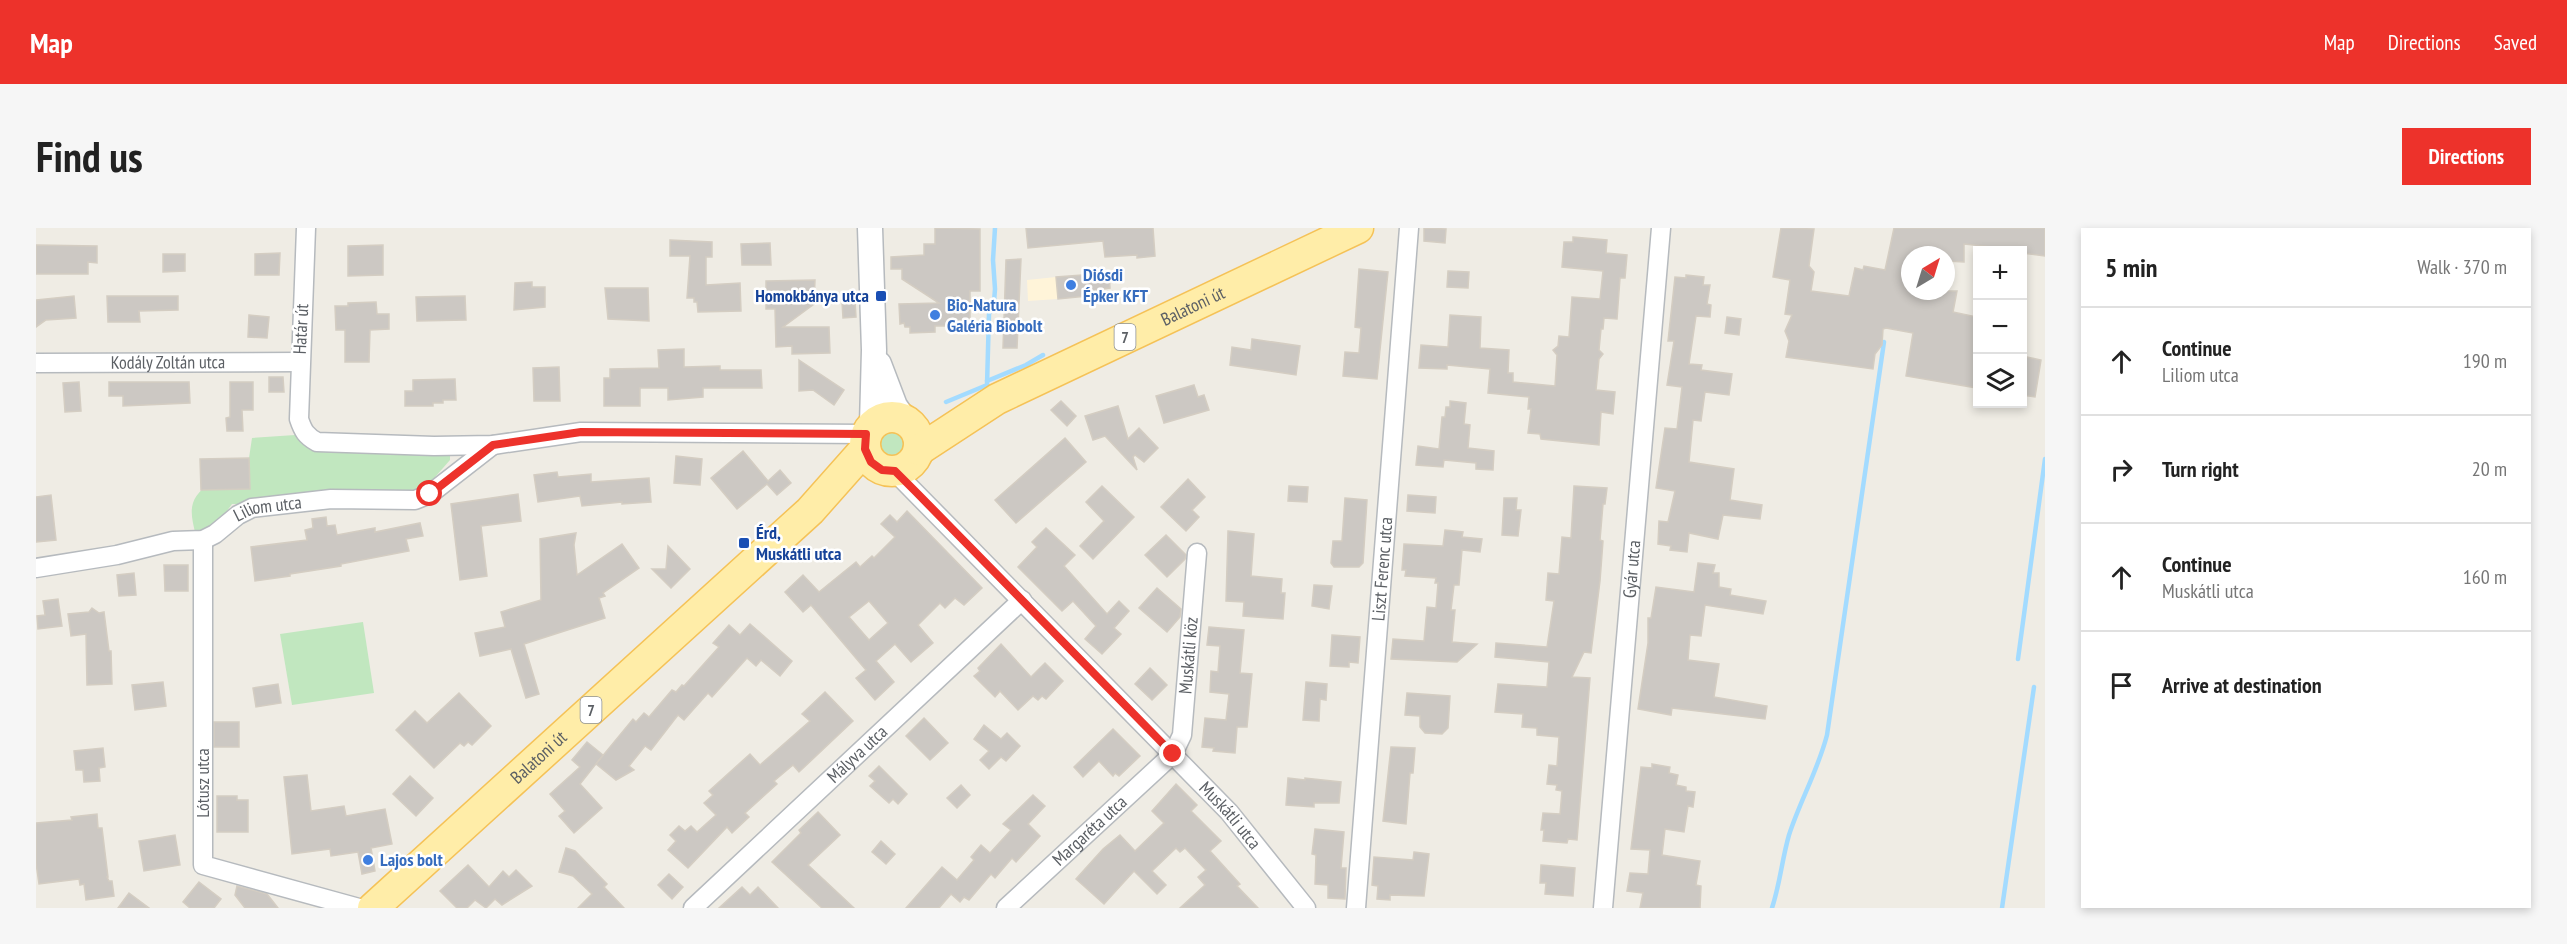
<!DOCTYPE html>
<html lang="en">
<head>
<meta charset="utf-8">
<style>
  :root { --surface:#fff; --page:#f6f6f6; --text:#222; --muted:#767676; --line:#e0e0e0; --accent:#ed322b }
  body { margin:0; font-family:"PT Sans Narrow",sans-serif; background:var(--page); color:var(--text) }
  .controls { position:absolute; right:18px; top:18px; display:grid; overflow:hidden; border-radius:0px; box-shadow:0 3px 9px #0003 }
  .controls button { width:54px; height:54px; display:grid; place-items:center; padding:0; border:0; border-bottom:2px solid var(--line); background:var(--surface); color:var(--text); font:30px sans-serif }
  .compass { position:absolute; left:1865px; top:18px; width:54px; height:54px; border-radius:50%; background:var(--surface); box-shadow:0 3px 9px #0003; rotate:38deg }
  .stop { position:absolute; width:18px; height:18px; margin:-14px; border:4px solid #ed322b; border-radius:50%; background:#fff }
  .stop.end { background:#ed322b; border-color:#fff; box-shadow:0 2px 6px #0008 }
  .list { margin:0; padding:0; list-style:none }
  h2 { display:flex; justify-content:space-between; align-items:center; height:78px; margin:0; padding:0 24px; font-size:26px }
  h2 small { font-size:20px; font-weight:400; color:var(--muted) }
  .list li { display:grid; grid-template-columns:39px 1fr auto; gap:18px; align-items:center; box-sizing:border-box; height:108px; padding:0 24px; border-top:2px solid var(--line) }
  .list b { display:block; font-size:22px; white-space:nowrap }
  .list p { margin:0; font-size:20px; white-space:nowrap; color:var(--muted) }
  .list em { font-size:20px; font-style:normal; color:var(--muted) }
  .icon { flex:none; width:33px; height:33px; fill:none; stroke:currentColor; stroke-width:2; stroke-linecap:round; stroke-linejoin:round }
  .map { position:relative; flex:none; width:2009px; height:680px; overflow:hidden; border-radius:0px }
  header { display:flex; align-items:center; gap:36px; box-sizing:border-box; height:84px; padding:0 30px; background:var(--accent); color:#fff }
  header strong { font-size:28px }
  nav { display:flex; gap:33px; margin-inline-start:auto; font-size:21px }
  .intro { display:flex; align-items:center; justify-content:space-between; box-sizing:border-box; height:144px; padding:0 36px }
  h1 { margin:0; font-size:42px }
  .button { padding:15px 27px; border-radius:0px; background:var(--accent); color:#fff; font-size:21px; font-weight:700 }
  main { display:flex; gap:36px; padding:0 36px }
  aside { flex:1; background:var(--surface); border-radius:0px; box-shadow:0 3px 9px #0003 }
  .map>svg:first-child { display:block }
  .commercial { fill:#fff4d9 }
  .green { fill:#c1e7bf }
  .lines { fill:none; stroke-linecap:round; stroke-linejoin:round }
  .stream { stroke:#a3dbff; stroke-width:4.5 }
  .building { fill:#ccc8c3; stroke:#d4cdc2; stroke-width:1.5; fill-rule:evenodd }
  .minor-casing { stroke:#b6babe; stroke-width:21 }
  .tertiary-casing { stroke:#b6babe; stroke-width:27 }
  .primary-casing { stroke:#f5c257; stroke-width:33 }
  .minor { stroke:#fff; stroke-width:18 }
  .tertiary { stroke:#fff; stroke-width:24 }
  .primary { stroke:#ffeda8; stroke-width:30 }
  .route { stroke:#ed322b; stroke-width:8 }
  .shop-dot { fill:#3f7fe0; stroke:#fff; stroke-width:2 }
  .transit-dot { fill:#1a4fb4; stroke:#fff; stroke-width:2 }
  .labels { text-anchor:middle; stroke-width:5; stroke-linejoin:round; paint-order:stroke }
  .shield { fill:#fff; stroke:#8d9093; stroke-width:1.5 }
  .shield-label { font-size:16px; font-weight:bold; fill:#5c6065 }
  .shop-label { font-size:18px; font-weight:bold; fill:#366cbe; stroke:#fff; text-anchor:start }
  .transit-label { font-size:18px; font-weight:bold; fill:#164399; stroke:#fff; text-anchor:end }
  .street-label { font-size:18px; fill:#5c6065; stroke:#fff }
</style>
</head>
<body>
<header>
<strong>Map</strong>
<nav><a>Map</a><a>Directions</a><a>Saved</a></nav>
</header>
<div class="intro"><h1>Find us</h1><a class="button">Directions</a></div>
<main>
<div class="map">
<svg width="2009" height="680" viewBox="0 0 2009 680">
  <rect width="100%" height="100%" fill="#efece4"/>
  <!-- commercial -->
  <path class="commercial" d="M1020,49L1022,71L992,73L991,52Z"/>
  <!-- green -->
  <g class="green">
    <circle cx="856" cy="217" r="15"/>
    <path d="M259,207L271,215L414,225V232L379,272L207,281L201,276H196L175,305L159,304C157,295 154,284 157,275C164,255 196,242 213,230L216,210Z"/>
    <path d="M327,394L338,465L256,477L244,406Z"/>
  </g>
  <g class="lines">
    <!-- stream -->
    <g class="stream">
      <path d="M951,153L990,137L1007,127"/>
      <path d="M910,174L951,157L953,86L958,74L959,61L957,32L959,0"/>
      <path d="M1982,431L2009,231"/>
      <path d="M1736,680C1744,656 1746,631 1753,607C1764,573 1782,542 1791,507L1848,114"/>
      <path d="M1966,680L1998,459"/>
    </g>
  </g>
  <!-- building -->
  <g class="building">
    <path d="M899,0L944,1V63H934V98H899V104L874,105V99H869L868,95L864,96L863,76L903,75L866,51V41H855V29L888,27V16H899Z"/>
    <path d="M990,0H1117L1119,28L1101,30V27L1069,29L1067,13L992,20Z"/>
    <path d="M1388,0L1410,1L1409,15L1388,13Z"/>
    <path d="M1745,0L1778,1L1773,38L1778,44L1775,63L1813,68L1819,40L1827,42L1828,38L1849,42L1858,0H2009V28L1986,25V22L1928,16V34L1910,33V27H1874V63H1921L1917,84L1941,89V160L1870,148L1877,105L1850,100L1847,101L1846,117L1839,126L1837,141L1750,129L1753,113L1749,103L1756,87L1749,86L1754,52L1737,49Z"/>
    <path d="M1537,9L1571,12L1570,25L1591,27L1589,50H1584L1581,91L1568,90L1567,101H1565L1563,122L1567,126L1563,131L1560,162L1579,164L1577,186L1565,184L1563,217L1505,211L1504,206L1492,205L1495,181H1492L1493,169L1452,165L1454,141L1411,137V141L1383,140L1385,117L1412,119L1414,87L1445,89L1444,120L1473,122L1472,145H1477V154L1519,158L1521,127L1517,122L1522,118L1523,108L1533,109L1536,69L1564,71L1567,43L1526,39L1528,14H1537Z"/>
    <path d="M634,12L676,14V29H670V57L704,55L705,83L662,84L661,74H658V70H651L654,28H634Z"/>
    <path d="M734,15L735,37H706L705,16Z"/>
    <path d="M0,17L61,18V35L52,34V46H0Z"/>
    <path d="M347,17V47L312,48V18Z"/>
    <path d="M244,25L243,47H219V26Z"/>
    <path d="M127,26H149V43L127,44Z"/>
    <path d="M985,31L981,120H967L970,32Z"/>
    <path d="M1323,41L1352,44L1341,151L1307,148L1309,124L1323,125L1325,100L1319,99Z"/>
    <path d="M1412,43L1433,44L1432,60L1411,59Z"/>
    <path d="M1073,45L1074,60L1060,62V64L1051,66V68L1022,71L1020,49Z"/>
    <path d="M1650,47L1668,49L1667,57H1674L1671,76L1675,77L1674,89L1660,88L1653,136L1666,137L1665,142L1696,146L1693,167L1669,164L1665,193L1657,192L1653,234L1698,241L1694,272L1726,277L1724,291L1687,287L1682,311L1653,305L1651,324L1634,322L1635,318L1622,316L1623,293L1632,294L1639,263L1620,260L1629,200L1641,201L1646,159L1631,157L1638,113H1632L1639,49L1650,50Z"/>
    <path d="M779,52L778,76L747,99H793L794,125L756,126V118L740,119L739,81H730V53Z"/>
    <path d="M496,54V59H509V79L478,82L479,55Z"/>
    <path d="M569,60H612L613,93L572,91Z"/>
    <path d="M38,68L40,90L10,92L0,99V72Z"/>
    <path d="M71,68H142V82L103,83L104,94H72Z"/>
    <path d="M429,68L430,92L381,93L380,69Z"/>
    <path d="M819,73L820,89L807,90L806,74Z"/>
    <path d="M340,74L341,86H353V101L334,102L333,134H309V102H300L299,78H312V75Z"/>
    <path d="M213,87L233,89L231,110L212,109Z"/>
    <path d="M1691,89L1705,91L1703,107L1689,105Z"/>
    <path d="M1216,111L1264,118L1260,147L1194,137L1196,119L1215,122Z"/>
    <path d="M648,121V139L684,138V142H725L726,160H667V169L632,172V160H604V178H568V150H574V141L623,140L622,122Z"/>
    <path d="M1986,128L2005,132L1999,169L1986,167Z"/>
    <path d="M763,132L808,162L798,177L777,162L763,163Z"/>
    <path d="M523,139L524,173H498L497,140Z"/>
    <path d="M233,149H247L248,164H233Z"/>
    <path d="M419,151L420,172H407V175H397V178H369V163H377V152Z"/>
    <path d="M43,154L45,183L29,184L27,155Z"/>
    <path d="M73,154H153L154,175L87,178V168H73Z"/>
    <path d="M194,154H217V182H206L207,203H191L190,190L194,189Z"/>
    <path d="M1158,157L1162,169L1168,167L1173,182L1128,195L1120,168Z"/>
    <path d="M1025,173L1040,188L1031,198L1015,182Z"/>
    <path d="M1414,173L1430,175L1428,196L1434,197L1432,220L1458,223L1457,242L1440,241V235L1408,232L1407,239L1380,237L1382,218L1403,221L1406,189H1409L1410,179H1414Z"/>
    <path d="M1082,178L1092,211L1103,200L1122,220L1108,234L1099,227L1097,229L1101,242L1069,208L1057,212L1049,188Z"/>
    <path d="M1029,210L1050,234L980,295L959,272Z"/>
    <path d="M707,223L732,253L744,242L755,255L741,267L731,256L701,281L675,250Z"/>
    <path d="M640,228L666,231L664,257L638,255Z"/>
    <path d="M213,230L214,261L165,262L164,231Z"/>
    <path d="M521,244L522,249L555,246V254L613,250L615,274L586,276V274L546,278L544,268L502,274L498,247Z"/>
    <path d="M1152,251L1169,269L1156,282L1163,289L1150,303L1125,279Z"/>
    <path d="M1066,258L1098,289L1057,331L1044,318L1068,293L1050,274Z"/>
    <path d="M1253,258L1272,259L1271,274L1252,273Z"/>
    <path d="M1538,258L1571,260L1569,276H1567L1564,312L1567,313L1564,353L1555,425L1548,424L1536,449L1554,450L1541,612L1532,611L1531,615L1507,613L1508,602H1505L1507,585L1524,586L1526,563L1520,562L1521,557L1511,556L1513,537L1521,538L1523,509L1501,507V500L1486,499L1487,486L1459,484L1462,456L1511,459L1513,434L1459,429L1460,415L1511,419L1518,373L1510,372L1512,345L1523,346L1526,309L1535,310Z"/>
    <path d="M482,266L485,293L445,298L451,348L424,352L415,276Z"/>
    <path d="M15,267L20,312L0,314V269Z"/>
    <path d="M1372,267L1400,269L1399,285L1371,283Z"/>
    <path d="M1309,270L1331,272L1327,335L1323,339H1298L1295,335L1297,313H1306Z"/>
    <path d="M1468,270H1481L1480,282H1485L1482,308L1466,307Z"/>
    <path d="M871,283L946,360L928,377L919,370L909,380L904,375L882,397L897,415L875,434L859,416L840,433L858,454L839,472L820,450L830,442L775,377L767,384L749,364L767,347L783,364L820,334L824,339L836,328L838,330L859,309L845,296L854,287L861,294ZM833,373L852,395L833,412L813,389Z"/>
    <path d="M290,289L291,298L299,297L301,307L339,300V304L384,295L387,308L370,311L373,323L305,336V338L254,346V348L219,353L215,319L271,312L269,302L277,300L276,291Z"/>
    <path d="M1010,300L1039,327L1028,338L1071,386L1083,373L1093,383L1078,400L1085,406L1066,426L1049,411L1060,398L1037,373L1026,383L982,339L1001,319L996,314Z"/>
    <path d="M1409,302L1427,304L1426,309L1446,311L1444,324L1426,322L1423,357H1418L1415,382H1419L1416,414L1441,416L1421,434L1355,431L1357,411L1388,413L1391,379L1400,380L1402,355H1399L1400,350L1369,348L1370,342H1366L1368,316L1407,318Z"/>
    <path d="M1192,303L1218,306L1215,348L1246,351L1245,365H1249L1247,391L1207,388L1208,374L1190,373Z"/>
    <path d="M540,305L538,317L541,347L586,316L603,340L567,365L569,368L563,370L569,390L488,416L503,466L490,470L475,421L444,428L439,405L469,399L465,384L505,372L504,311Z"/>
    <path d="M1130,307L1150,327L1149,331L1131,349L1109,327Z"/>
    <path d="M632,318L654,341L635,360L616,341H630Z"/>
    <path d="M1662,335L1679,337L1677,345H1683V359L1695,361L1694,367L1730,373L1727,386L1669,377L1665,408L1654,407L1652,432L1683,436L1678,469L1731,478L1729,491L1636,480L1635,487L1602,481L1612,415V390H1615L1620,359L1658,364Z"/>
    <path d="M128,337H152V363H129Z"/>
    <path d="M98,345L100,367L83,368L81,347Z"/>
    <path d="M1278,357L1296,358L1293,381L1276,378Z"/>
    <path d="M1121,360L1145,381L1144,389L1131,404L1103,380Z"/>
    <path d="M22,371L26,398L2,401L1,388L9,387L7,373Z"/>
    <path d="M56,380L63,385L68,384L73,423H75L76,456L51,457L50,406L35,408L32,386L53,384Z"/>
    <path d="M714,396L756,433L744,448L725,432L720,438L711,430L676,469L672,465L648,492L642,487L615,522L609,518L593,538L598,542L580,552L560,536L597,491L600,494L608,485L613,489L636,462L640,464L646,457L648,458L683,419L677,415L693,397L704,407Z"/>
    <path d="M1173,399L1208,402L1204,445L1216,446L1211,499H1201L1199,525L1177,523L1178,520L1166,519L1169,490L1190,492L1193,466L1174,464L1175,443L1182,444L1184,418L1171,417Z"/>
    <path d="M1296,407L1324,409L1322,435L1313,434V439L1294,438Z"/>
    <path d="M965,416L995,449L1009,435L1027,453L1010,471L1006,468L1002,472L997,468L982,482L964,463L959,469L938,448L944,443L942,440Z"/>
    <path d="M1114,440L1131,457L1116,472L1099,456Z"/>
    <path d="M127,454L130,478L99,482L96,457Z"/>
    <path d="M1270,454L1291,456L1290,472L1284,471L1283,493L1267,492Z"/>
    <path d="M242,456L245,475L220,479L217,460Z"/>
    <path d="M789,464L817,493L763,544L757,537L738,553L741,556L709,585L713,589L696,605L691,599L652,640L632,622L640,613L634,607L643,598L649,603L655,598L661,604L680,587L668,575L677,567L673,563L714,526L724,537L774,493L766,486Z"/>
    <path d="M423,465L455,498L436,517L432,514L428,518L424,515L398,540L360,502L379,483L391,495Z"/>
    <path d="M1371,465L1414,468L1412,500L1406,506L1389,505L1384,499V488L1369,487Z"/>
    <path d="M888,490L912,515L894,532L870,508Z"/>
    <rect x="178" y="494" width="25" height="25"/>
    <path d="M948,497L965,511L971,505L984,518L970,533L965,529L953,541L944,532L953,523L938,511Z"/>
    <path d="M1077,501L1104,528L1083,548L1079,545L1077,548L1063,533L1047,549L1038,539Z"/>
    <path d="M551,514L567,527L544,556L566,580L538,605L523,588L529,583L514,566L544,539L536,532Z"/>
    <path d="M1355,519L1379,520L1377,545H1374L1370,596L1347,593Z"/>
    <path d="M67,520L69,539L63,540L64,553L48,554L47,542H40L38,523Z"/>
    <path d="M1616,536L1634,539L1633,545L1642,547L1640,557L1650,559V563L1659,564L1657,579L1652,578L1648,604L1629,601L1626,627L1664,633L1660,657L1665,658L1664,680H1604L1607,665L1591,663L1594,645L1612,646L1614,622L1595,621L1605,539L1616,540Z"/>
    <path d="M843,538L871,566L862,576L857,571L853,575L834,558L839,553L833,548Z"/>
    <path d="M271,547L275,583L308,578L310,588L349,581L356,616L335,620L339,643L326,646L322,624L295,628L294,621L256,626L248,549Z"/>
    <path d="M374,548L397,570L380,588L357,566Z"/>
    <path d="M1252,550L1269,552V550L1305,554L1303,575H1278V579L1250,577Z"/>
    <path d="M1140,556L1161,577L1155,583L1185,613L1174,623L1204,656L1201,658L1222,680H1144L1169,657L1162,649L1170,642L1149,620L1144,624L1140,620L1116,643L1130,657L1121,666L1098,643L1068,676L1040,651L1067,621L1084,607L1099,623L1128,595L1116,583Z"/>
    <path d="M925,557L934,567L921,580L911,570Z"/>
    <path d="M997,567L1009,578L992,596L1004,608L980,634L976,630L959,650L955,646L933,672L928,669L924,674L915,666L903,680H870L906,639L921,652L938,632L935,629L945,617L954,625L975,602L967,596Z"/>
    <path d="M181,568H201V572H212V604H181Z"/>
    <path d="M782,584L804,607L772,637L818,680H786L736,634L765,605L763,602Z"/>
    <path d="M61,586L62,600H66L72,649H71L73,653H76L78,668L50,672L48,656L44,657L43,651L3,656L0,635V595L36,592L35,589Z"/>
    <path d="M1279,601L1308,604L1305,640H1310L1309,671L1292,670V657L1279,656L1280,627L1276,626Z"/>
    <path d="M139,607L144,637L108,643L103,613Z"/>
    <path d="M845,613L859,626L850,636L836,624Z"/>
    <path d="M530,620L539,623L571,656L568,659L588,680H542L556,666L537,648L523,644Z"/>
    <path d="M1378,624L1393,626L1388,668L1354,667V672L1341,671L1342,658L1336,657L1338,629L1377,632Z"/>
    <path d="M432,637L453,659L467,643L473,649L480,642L496,658L466,677L459,671L450,680L439,672L431,680H421L404,663Z"/>
    <path d="M1505,637L1539,640L1537,668L1509,666L1510,655H1504Z"/>
    <path d="M633,646L647,659L636,671L622,657Z"/>
    <path d="M163,654L185,671L178,680H154L147,674Z"/>
    <path d="M201,658L231,666L242,680H209L199,667Z"/>
    <path d="M706,659L714,667L722,659L742,680H683Z"/>
    <path d="M93,665L113,680H82Z"/>
  </g>
  <g class="lines">
    <!-- minor casing -->
    <g class="minor-casing">
      <g id="minor">
        <path d="M270,0L263,191C267,203 270,208 281,214L398,218L457,217L545,204L830,206"/>
        <path id="s1" d="M0,135L264,134"/>
        <path id="s2" d="M859,244L1193,584L1270,680"/>
        <path d="M167,312V637L323,680"/>
        <path id="s3" d="M0,340L81,327L137,313L167,312L179,306L202,287L216,280L295,271L379,272L394,266L457,217"/>
        <path id="s4" d="M657,680L986,372"/>
        <path id="s5" d="M970,680L1137,526L1146,507L1161,325"/>
        <path id="s6" d="M1320,680L1373,0"/>
        <path id="s7" d="M1567,680L1625,0"/>
      </g>
    </g>
    <!-- tertiary casing -->
    <g class="tertiary-casing">
      <g id="tertiary">
        <path d="M834,0L838,122L836,196"/>
        <path d="M843,136L859,178L868,191"/>
      </g>
    </g>
    <!-- primary casing -->
    <g class="primary-casing">
      <g id="primary">
        <circle cx="856" cy="216" r="27"/>
        <path id="s8" d="M883,222L961,171L1322,0"/>
        <path id="s9" d="M337,680L774,283L829,221"/>
      </g>
    </g>
    <!-- minor -->
    <use href="#minor" class="minor"/>
    <!-- tertiary -->
    <use href="#tertiary" class="tertiary"/>
    <!-- primary -->
    <use href="#primary" class="primary"/>
  </g>
  <g class="lines">
    <!-- route -->
    <path class="route" d="M394,266L457,217L545,204L830,206L829,221L835,234L846,242L859,243L880,264L1137,526"/>
  </g>
  <!-- markers -->
  <g class="shop-dot">
    <circle cx="1035" cy="57" r="6"/>
    <circle cx="899" cy="87" r="6"/>
    <circle cx="332" cy="632" r="6"/>
  </g>
  <g class="transit-dot">
    <rect x="839" y="62" width="12" height="12" rx="3"/>
    <rect x="702" y="309" width="12" height="12" rx="3"/>
  </g>
  <g class="labels">
    <!-- shield labels -->
    <g class="shield">
      <rect x="1078.5" y="96" width="21" height="26" rx="4.5"/>
      <rect x="544.5" y="469" width="21" height="26" rx="4.5"/>
    </g>
    <g class="shield-label">
      <text x="1089" y="115">7</text>
      <text x="555" y="488">7</text>
    </g>
    <!-- shop labels -->
    <g class="shop-label">
      <text x="1047" y="53">Diósdi<tspan x="1047" dy="21">Épker KFT</tspan></text>
      <text x="911" y="83">Bio-Natura<tspan x="911" dy="21">Galéria Biobolt</tspan></text>
      <text x="344" y="638">Lajos bolt</text>
    </g>
    <!-- transit labels -->
    <g class="transit-label">
      <text x="833" y="74">Homokbánya utca</text>
      <text x="720" y="311" text-anchor="start">Érd,<tspan x="720" dy="21">Muskátli utca</tspan></text>
    </g>
    <!-- street labels -->
    <g class="street-label">
      <text dy="6" stroke="none"><textPath href="#s8" startOffset="310">Balatoni út</textPath></text>
      <text transform="translate(265 101) rotate(-87)" y="6">Határ út</text>
      <text dy="6" stroke="none"><textPath href="#s1" startOffset="132">Kodály Zoltán utca</textPath></text>
      <text dy="6" stroke="none"><textPath href="#s3" startOffset="244">Liliom utca</textPath></text>
      <text dy="6" stroke="none"><textPath href="#s6" startOffset="340">Liszt Ferenc utca</textPath></text>
      <text dy="6" stroke="none"><textPath href="#s7" startOffset="340">Gyár utca</textPath></text>
      <text dy="6" stroke="none"><textPath href="#s5" startOffset="328">Muskátli köz</textPath></text>
      <text dy="6" stroke="none"><textPath href="#s4" startOffset="225">Mályva utca</textPath></text>
      <text dy="6" stroke="none"><textPath href="#s9" startOffset="224">Balatoni út</textPath></text>
      <text transform="translate(167 555) rotate(-90)" y="6">Lótusz utca</text>
      <text dy="6" stroke="none"><textPath href="#s2" startOffset="480">Muskátli utca</textPath></text>
      <text dy="6" stroke="none"><textPath href="#s5" startOffset="114">Margaréta utca</textPath></text>
    </g>
  </g>
</svg>
<div class="controls">
<button>+</button>
<button>−</button>
<button><svg class="icon" aria-label="layers" viewBox="0 0 24 24"><path d="M12 4l9 5-9 5-9-5zM3 14l9 5 9-5"/></svg></button>
</div>
<svg class="compass" viewBox="-18 -18 36 36"><path d="M0-13l5 13h-10z" fill="#e53935"/><path d="M0 13l5-13h-10z" fill="#767676"/></svg>
<div class="stop" style="left:394px;top:266px"></div>
<div class="stop end" style="left:1137px;top:526px"></div>
</div>
<aside>
<h2>5 min<small>Walk · 370 m</small></h2>
<ul class="list">
<li><svg class="icon" aria-label="ahead" viewBox="0 0 24 24"><path d="M12 20V5M6 11l6-6 6 6"/></svg><div><b>Continue</b><p>Liliom utca</p></div><em>190 m</em></li>
<li><svg class="icon" aria-label="right" viewBox="0 0 24 24"><path d="M7 20v-9h11M14 6l5 5-5 5"/></svg><div><b>Turn right</b></div><em>20 m</em></li>
<li><svg class="icon" aria-label="ahead" viewBox="0 0 24 24"><path d="M12 20V5M6 11l6-6 6 6"/></svg><div><b>Continue</b><p>Muskátli utca</p></div><em>160 m</em></li>
<li><svg class="icon" aria-label="arrive" viewBox="0 0 24 24"><path d="M6 21V4h12l-3 4 3 4H6"/></svg><div><b>Arrive at destination</b></div></li>
</ul>
</aside>
</main>
</body>
</html>
